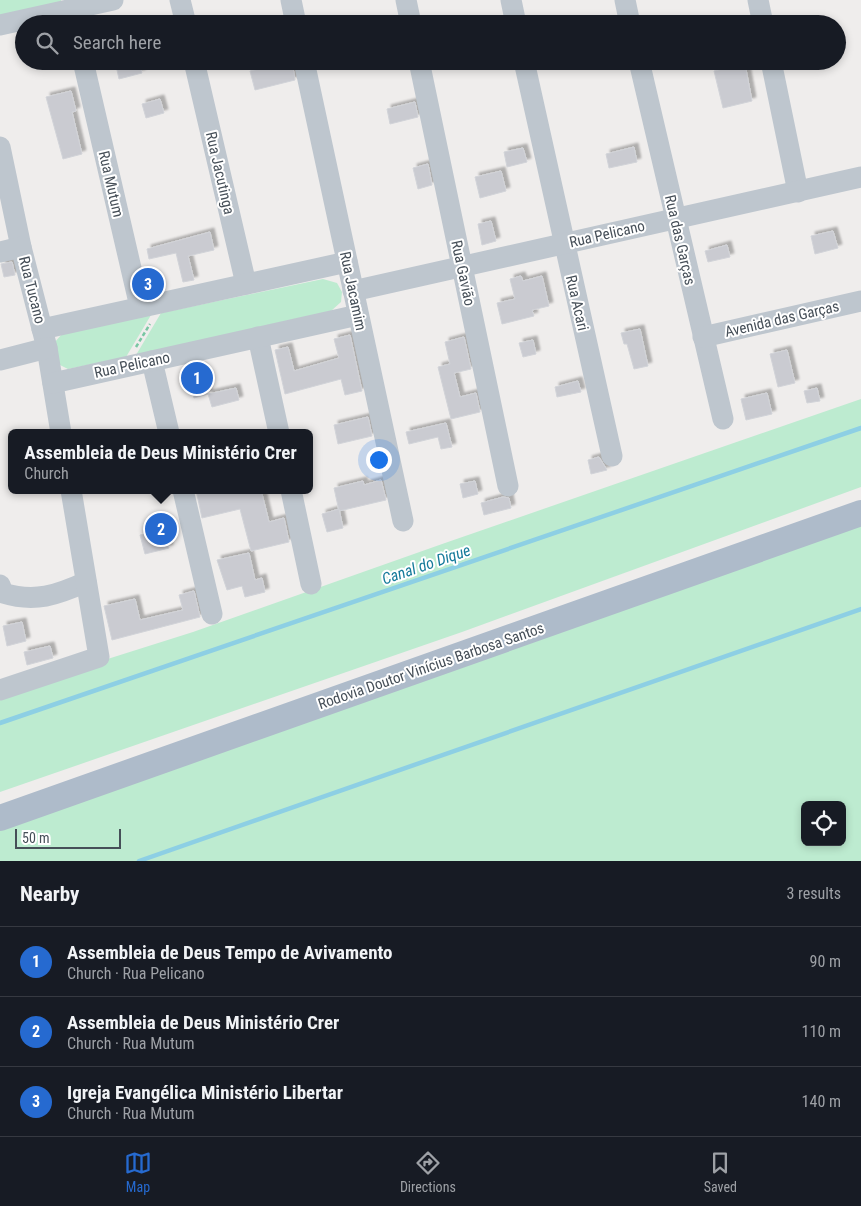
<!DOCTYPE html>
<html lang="en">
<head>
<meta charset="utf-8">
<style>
  :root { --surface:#171b24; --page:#20242c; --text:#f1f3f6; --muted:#9ea1a6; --line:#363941; --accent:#266ad0 }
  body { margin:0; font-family:"Roboto Condensed",sans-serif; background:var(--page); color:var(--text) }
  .controls { position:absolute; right:15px; bottom:15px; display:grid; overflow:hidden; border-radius:8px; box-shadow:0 2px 8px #0003 }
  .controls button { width:45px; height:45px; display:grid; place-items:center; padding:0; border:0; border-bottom:1px solid var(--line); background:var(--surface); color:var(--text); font:25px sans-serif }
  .scale { position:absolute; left:15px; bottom:12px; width:106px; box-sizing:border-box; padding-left:5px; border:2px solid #464f58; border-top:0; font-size:14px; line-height:18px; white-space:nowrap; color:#464f58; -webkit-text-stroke:4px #fff; paint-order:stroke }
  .you { position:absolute; left:378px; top:459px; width:18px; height:18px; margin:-12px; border:4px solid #fff; border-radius:50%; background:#1a73e8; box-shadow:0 0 0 8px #1a73e833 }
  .badge { display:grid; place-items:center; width:32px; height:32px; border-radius:50%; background:var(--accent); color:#fff; font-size:16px; font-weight:700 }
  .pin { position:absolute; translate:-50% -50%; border:2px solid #fff; box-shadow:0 1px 5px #0006 }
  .popup { position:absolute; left:8px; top:429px; width:305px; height:65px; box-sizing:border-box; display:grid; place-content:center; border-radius:8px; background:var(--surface); filter:drop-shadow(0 1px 4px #0005); font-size:16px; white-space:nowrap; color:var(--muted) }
  .popup b { font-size:19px; color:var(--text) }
  .popup::after { content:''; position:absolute; left:50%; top:100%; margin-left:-10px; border:10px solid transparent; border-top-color:var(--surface) }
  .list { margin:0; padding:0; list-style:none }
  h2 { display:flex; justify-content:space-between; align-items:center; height:65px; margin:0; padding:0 20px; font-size:21px }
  h2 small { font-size:16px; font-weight:400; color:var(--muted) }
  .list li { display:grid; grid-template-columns:32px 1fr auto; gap:15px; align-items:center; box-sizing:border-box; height:70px; padding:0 20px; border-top:1px solid var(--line) }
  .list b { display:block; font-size:19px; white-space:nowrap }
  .list p { margin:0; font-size:16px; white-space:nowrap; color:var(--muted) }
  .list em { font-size:16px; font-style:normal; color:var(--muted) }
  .icon { flex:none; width:28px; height:28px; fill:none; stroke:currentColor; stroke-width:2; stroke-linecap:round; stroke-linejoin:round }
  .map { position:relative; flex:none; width:861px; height:861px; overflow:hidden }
  .search { position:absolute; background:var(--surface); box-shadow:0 2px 8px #0003; left:15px; right:15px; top:15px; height:55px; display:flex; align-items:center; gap:12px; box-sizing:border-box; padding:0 18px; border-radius:28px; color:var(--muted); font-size:19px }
  .sheet { height:275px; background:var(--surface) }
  nav { display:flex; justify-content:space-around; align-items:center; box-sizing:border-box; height:70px; border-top:1px solid var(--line); background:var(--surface); font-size:14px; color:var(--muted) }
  nav a { display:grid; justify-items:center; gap:2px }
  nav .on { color:var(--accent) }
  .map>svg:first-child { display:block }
  .green { fill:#bdebd0; fill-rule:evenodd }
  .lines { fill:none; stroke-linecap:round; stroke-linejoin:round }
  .stream { stroke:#8dcfe4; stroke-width:4.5 }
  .building { fill:#cacbd1; stroke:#d1d3d8; filter:url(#shadow) }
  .path { stroke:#78c6a2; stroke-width:2.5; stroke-dasharray:4 2.5; stroke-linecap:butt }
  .minor { stroke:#bec6ce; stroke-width:21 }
  .major { stroke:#aebbca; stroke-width:26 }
  .labels { text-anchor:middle; stroke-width:4; stroke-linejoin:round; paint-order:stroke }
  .street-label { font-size:15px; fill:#464f58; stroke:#fff }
  .water-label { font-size:16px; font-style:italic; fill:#167b9b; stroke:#fff }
</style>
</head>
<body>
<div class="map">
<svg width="861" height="861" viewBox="0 0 861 861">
  <defs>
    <filter id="shadow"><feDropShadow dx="4" dy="-4" stdDeviation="1" flood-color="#0004"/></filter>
  </defs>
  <rect width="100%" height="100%" fill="#efedec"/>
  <!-- green -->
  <g class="green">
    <path d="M0,0H61L62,5L0,18Z"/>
    <path d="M323,279L337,283L342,292L341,302L331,311L136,355L161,313Z"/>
    <path d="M151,315L126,357L68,369L58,364L54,343L62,334Z"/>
    <path d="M861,399V487L462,632L0,792V693L193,632L445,543Z"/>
    <path d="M861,512V861H0V817ZM805,805H842V842H805Z"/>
  </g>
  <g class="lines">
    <!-- stream -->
    <g class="stream">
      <path d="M0,723L861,428"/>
      <path d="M139,861L861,609"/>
    </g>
  </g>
  <!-- building -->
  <g class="building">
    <path d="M115,61H139L142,73L119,79Z"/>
    <path d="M292,61L295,80L255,90L250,71Z"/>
    <path d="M745,64L752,101L723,108L714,71Z"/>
    <path d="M71,91L76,111L72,112L82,154L63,159L46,97Z"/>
    <path d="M160,99L164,113L146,118L142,104Z"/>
    <path d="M415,102L418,117L390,124L387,109Z"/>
    <path d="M634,147L637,162L609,168L606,154Z"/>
    <path d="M523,148L527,162L507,167L504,152Z"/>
    <path d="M428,164L432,185L418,189L413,168Z"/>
    <path d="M501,171L506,191L480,198L475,177Z"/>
    <path d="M491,221L496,241L482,245L478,224Z"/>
    <path d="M833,231L838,248L815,254L811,236Z"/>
    <path d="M210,232L214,250L188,256L194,280L183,282L176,253L149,259L147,249Z"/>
    <path d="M727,245L730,257L708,262L705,251Z"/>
    <path d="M12,262L15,275L4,277L1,264Z"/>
    <path d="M521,276L523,281L542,276L549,306L532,310L534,316L502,324L497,303L515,299L510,279Z"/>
    <path d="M640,329L648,366L634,369L627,344H624L621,333Z"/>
    <path d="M350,335L362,391L345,395L341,379L285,394L275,350L288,347L294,371L339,358L334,339Z"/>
    <path d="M464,337L471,369L454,373L460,397L476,393L480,412L451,419L438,367L450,364L445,342Z"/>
    <path d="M533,340L536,354L523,357L519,343Z"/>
    <path d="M787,350L795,383L778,387L770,354Z"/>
    <path d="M202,367L208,394L194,398L187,371Z"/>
    <path d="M578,381L581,392L557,397L555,387Z"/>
    <path d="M236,388L239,400L212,407L208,394Z"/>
    <path d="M817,388L820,401L807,403L804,391Z"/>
    <path d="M767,393L772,414L746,420L741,399Z"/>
    <path d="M368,417L372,436L338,444L334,425Z"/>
    <path d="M446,423L452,447L441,449L438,437L409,444L406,432Z"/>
    <path d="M599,457L607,470L591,474L588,460Z"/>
    <path d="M381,480L386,500L339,511L334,488L363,481L364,485Z"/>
    <path d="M475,481L478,494L463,498L460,484Z"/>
    <path d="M196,490H261L269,522L284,518L289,542L251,551L240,509L202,518Z"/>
    <path d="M503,497L509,498L511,508L484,515L481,503Z"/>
    <path d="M339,509L343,528L327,532L322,514Z"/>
    <path d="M164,529L169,548L145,554L140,535Z"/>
    <path d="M249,553L255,580L262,578L265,592L245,597L242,586L227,590L217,560Z"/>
    <path d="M194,591L200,617L112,640L104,606L135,599L140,620L183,610L179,595Z"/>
    <path d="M22,622L26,641L7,646L3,626Z"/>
    <path d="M50,646L53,658L27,665L24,652Z"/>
  </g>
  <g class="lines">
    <!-- path -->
    <path class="path" d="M136,347L150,324"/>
    <!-- minor -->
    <g class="minor">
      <path d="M180,0L186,24"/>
      <path d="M291,0L296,24"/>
      <path d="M406,0L411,24"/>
      <path d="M511,0L516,24"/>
      <path d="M625,0L630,24"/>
      <path d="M758,0L763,24"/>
      <path d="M0,25L113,0"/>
      <path d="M83,61L140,307"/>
      <path d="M194,61L246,284"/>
      <path d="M304,61L403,521"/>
      <path d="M419,61L508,486"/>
      <path d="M524,61L612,456"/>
      <path d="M639,61L723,419"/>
      <path d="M771,61L798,192"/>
      <path d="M0,147L21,247L47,348L61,433"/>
      <path d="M0,252L21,247"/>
      <path d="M353,291L861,177"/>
      <path d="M42,329L347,262"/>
      <path d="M258,337L279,433"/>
      <path d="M703,337L861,301"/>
      <path d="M0,360L47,348"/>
      <path d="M152,361L169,433"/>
      <path d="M53,383L358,315"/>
      <path d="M183,490L212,614"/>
      <path d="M291,490L311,584"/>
      <path d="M0,585L3,593C35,603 57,595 86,582"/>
      <path d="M0,690L99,657L71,490"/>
    </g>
    <!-- major -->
    <path class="major" d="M0,818L861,513"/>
  </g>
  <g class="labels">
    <!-- street labels -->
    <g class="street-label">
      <text transform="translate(220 173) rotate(77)" y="5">Rua Jacutinga</text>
      <text transform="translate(111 184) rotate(77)" y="5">Rua Mutum</text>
      <text transform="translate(607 234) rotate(-13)" y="5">Rua Pelicano</text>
      <text transform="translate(680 240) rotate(77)" y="5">Rua das Garças</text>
      <text transform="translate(463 273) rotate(78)" y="5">Rua Gavião</text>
      <text transform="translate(32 290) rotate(76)" y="5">Rua Tucano</text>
      <text transform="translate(353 291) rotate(78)" y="5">Rua Jacamim</text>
      <text transform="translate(577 303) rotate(77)" y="5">Rua Acari</text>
      <text transform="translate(782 319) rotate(-13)" y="5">Avenida das Garças</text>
      <text transform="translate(132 365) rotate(-12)" y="5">Rua Pelicano</text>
      <text transform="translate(431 666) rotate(-19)" y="5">Rodovia Doutor Vinícius Barbosa Santos</text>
    </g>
    <!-- water labels -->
    <g class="water-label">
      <text transform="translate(426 564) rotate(-19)" y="6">Canal do Dique</text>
    </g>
  </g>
</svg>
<div class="controls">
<button><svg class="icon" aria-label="locate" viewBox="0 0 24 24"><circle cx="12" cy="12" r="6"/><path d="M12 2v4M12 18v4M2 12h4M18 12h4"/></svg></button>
</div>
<div class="scale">50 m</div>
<div class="you"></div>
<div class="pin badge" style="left:197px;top:378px">1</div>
<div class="pin badge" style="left:161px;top:529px">2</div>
<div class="popup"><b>Assembleia de Deus Ministério Crer</b>Church</div>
<div class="pin badge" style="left:148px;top:284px">3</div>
<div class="search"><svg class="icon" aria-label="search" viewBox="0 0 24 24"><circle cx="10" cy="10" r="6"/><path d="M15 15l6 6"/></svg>Search here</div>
</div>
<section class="sheet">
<h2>Nearby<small>3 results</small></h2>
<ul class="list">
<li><span class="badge">1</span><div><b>Assembleia de Deus Tempo de Avivamento</b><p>Church · Rua Pelicano</p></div><em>90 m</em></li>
<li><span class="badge">2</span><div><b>Assembleia de Deus Ministério Crer</b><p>Church · Rua Mutum</p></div><em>110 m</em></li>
<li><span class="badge">3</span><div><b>Igreja Evangélica Ministério Libertar</b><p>Church · Rua Mutum</p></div><em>140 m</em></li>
</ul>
</section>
<nav>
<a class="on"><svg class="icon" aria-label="map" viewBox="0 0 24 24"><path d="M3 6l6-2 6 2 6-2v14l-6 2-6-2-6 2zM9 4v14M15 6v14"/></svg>Map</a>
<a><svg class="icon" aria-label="directions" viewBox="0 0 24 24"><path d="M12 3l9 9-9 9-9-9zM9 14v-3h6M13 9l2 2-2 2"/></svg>Directions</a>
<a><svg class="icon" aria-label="saved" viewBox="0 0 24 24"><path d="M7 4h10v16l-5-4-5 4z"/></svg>Saved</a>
</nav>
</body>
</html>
